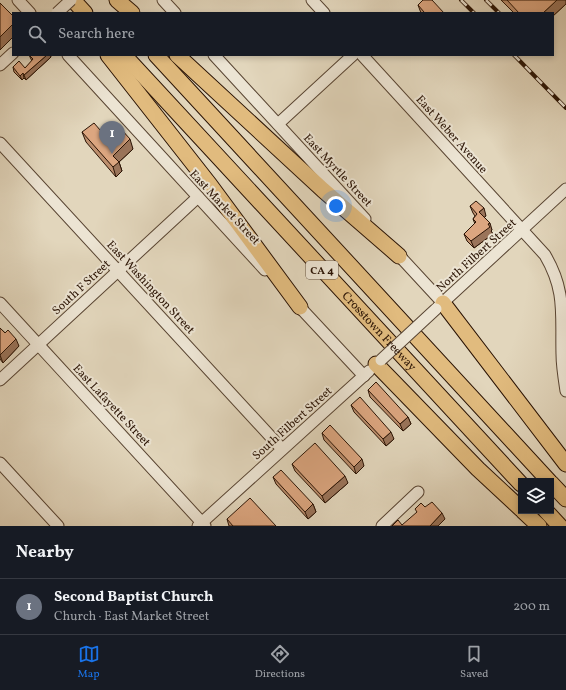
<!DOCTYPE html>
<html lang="en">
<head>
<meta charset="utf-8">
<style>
  :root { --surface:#171b24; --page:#242831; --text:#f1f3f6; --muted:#9ea1a6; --line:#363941; --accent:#1a73e8 }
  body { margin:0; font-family:Vollkorn,serif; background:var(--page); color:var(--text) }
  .controls { position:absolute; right:12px; bottom:12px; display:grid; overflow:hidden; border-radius:0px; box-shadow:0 2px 6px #0003 }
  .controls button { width:36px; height:36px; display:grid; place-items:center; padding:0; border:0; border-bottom:1px solid var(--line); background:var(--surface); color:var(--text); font:20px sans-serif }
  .you { position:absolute; left:336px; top:206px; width:14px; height:14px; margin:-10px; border:3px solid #fff; border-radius:50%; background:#1a73e8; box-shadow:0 0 0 6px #1a73e833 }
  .badge { display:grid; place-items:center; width:26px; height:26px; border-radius:50%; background:var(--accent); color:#fff; font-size:13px; font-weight:700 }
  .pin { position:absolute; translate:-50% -33px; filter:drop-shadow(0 1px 2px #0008) }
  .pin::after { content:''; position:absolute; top:21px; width:14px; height:12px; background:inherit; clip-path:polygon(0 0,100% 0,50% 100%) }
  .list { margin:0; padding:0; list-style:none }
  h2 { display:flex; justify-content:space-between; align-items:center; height:52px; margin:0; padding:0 16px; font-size:17px }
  h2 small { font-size:13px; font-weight:400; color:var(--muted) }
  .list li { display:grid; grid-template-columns:26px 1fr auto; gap:12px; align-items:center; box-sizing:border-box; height:56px; padding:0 16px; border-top:1px solid var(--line) }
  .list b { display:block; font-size:15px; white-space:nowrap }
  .list p { margin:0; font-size:13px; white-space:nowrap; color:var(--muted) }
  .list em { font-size:13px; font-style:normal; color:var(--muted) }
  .icon { flex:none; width:22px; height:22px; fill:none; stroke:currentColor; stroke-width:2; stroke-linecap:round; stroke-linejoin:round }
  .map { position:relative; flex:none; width:566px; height:526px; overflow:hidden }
  .search { position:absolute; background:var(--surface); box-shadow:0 2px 6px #0003; left:12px; right:12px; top:12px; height:44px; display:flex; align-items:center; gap:10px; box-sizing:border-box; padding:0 14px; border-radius:0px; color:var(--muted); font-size:15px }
  .sheet { height:108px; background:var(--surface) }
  nav { display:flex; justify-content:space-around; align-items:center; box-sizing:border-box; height:56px; border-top:1px solid var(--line); background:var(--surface); font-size:11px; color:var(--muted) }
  nav a { display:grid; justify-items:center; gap:2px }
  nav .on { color:var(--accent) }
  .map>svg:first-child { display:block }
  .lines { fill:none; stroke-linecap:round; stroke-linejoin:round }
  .minor-casing { stroke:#584432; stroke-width:13 }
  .highway-casing { stroke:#2a1304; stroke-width:17 }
  .minor { stroke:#ece4d3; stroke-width:11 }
  .highway { stroke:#e1bb7e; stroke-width:15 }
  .rail-casing { stroke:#2a1304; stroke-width:4 }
  .rail { stroke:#ece4d3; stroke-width:2.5; stroke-dasharray:8; stroke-linecap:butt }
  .minor-bridge-casing { stroke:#584432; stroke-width:13; stroke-linecap:butt }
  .minor-bridge { stroke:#ece4d3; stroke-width:11 }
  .wall { fill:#bd8f6e; stroke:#2a1304 }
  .shaded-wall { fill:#9a745a; stroke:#2a1304 }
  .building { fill:#dca680; stroke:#2a1304 }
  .labels { text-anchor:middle; stroke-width:4; stroke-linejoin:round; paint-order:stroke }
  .shield { fill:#ece4d3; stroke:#645242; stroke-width:1 }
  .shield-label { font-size:11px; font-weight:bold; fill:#2a1304 }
  .street-label { font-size:12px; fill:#2a1304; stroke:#ece4d3 }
</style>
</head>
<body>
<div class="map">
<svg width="566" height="526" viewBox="0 0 566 526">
  <rect width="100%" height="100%" fill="#e2d6bc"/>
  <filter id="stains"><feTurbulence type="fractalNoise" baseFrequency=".005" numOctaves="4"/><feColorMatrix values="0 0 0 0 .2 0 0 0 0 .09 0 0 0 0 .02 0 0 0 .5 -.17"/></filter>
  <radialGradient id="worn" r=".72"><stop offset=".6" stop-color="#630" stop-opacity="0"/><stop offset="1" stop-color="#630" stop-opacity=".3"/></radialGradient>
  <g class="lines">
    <!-- minor casing -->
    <g class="minor-casing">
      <g id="minor">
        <path d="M18,0L30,13"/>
        <path d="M163,0L175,13"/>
        <path d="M312,0L324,13"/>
        <path d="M68,55L265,270"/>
        <path d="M214,55L365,219"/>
        <path d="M362,55L545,255C566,291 561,313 562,354C562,366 564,378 566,391"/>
        <path d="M0,65L13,53"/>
        <path d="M278,124L353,55"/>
        <path d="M0,143L282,449"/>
        <path d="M394,250L443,303"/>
        <path d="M295,302L364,376"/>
        <path d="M0,303L205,526"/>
        <path d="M438,307L566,189"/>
        <path d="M0,380L198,197"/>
        <path d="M0,463L58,526"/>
        <path d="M198,526L369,371"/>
        <path d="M382,526L418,492"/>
      </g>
    </g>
    <!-- highway casing -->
    <g class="highway-casing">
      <g id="highway">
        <path d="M73,0L85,13"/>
        <path d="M117,0L132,13"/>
        <path d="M108,55L210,185L300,307"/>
        <path id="s1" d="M124,55L521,484"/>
        <path d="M156,55L549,481"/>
        <path d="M177,55L323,190L399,256"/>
        <path d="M443,303L566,464"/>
        <path d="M376,364L478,469L521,509"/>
        <path d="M551,483L566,499"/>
        <path d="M523,511L539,526"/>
        <path d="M546,511L560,526"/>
      </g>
    </g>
    <!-- minor -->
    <use href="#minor" class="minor"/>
    <!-- highway -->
    <use href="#highway" class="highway"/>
    <!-- rail casing -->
    <g class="rail-casing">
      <g id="rail">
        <path d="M461,0L474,13"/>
        <path d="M486,0L499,13"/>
        <path d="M514,55L566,108"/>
      </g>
    </g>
    <!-- rail -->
    <use href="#rail" class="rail"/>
    <!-- minor-bridge casing -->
    <g class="minor-bridge-casing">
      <g id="minor-bridge">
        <path d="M57,13L71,0"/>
        <path d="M381,360L436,309"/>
      </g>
    </g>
    <!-- minor-bridge -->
    <use href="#minor-bridge" class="minor-bridge"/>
  </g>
  <!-- wall -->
  <g class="wall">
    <path d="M501,0H566V4L553,16V13H514Z"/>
    <path d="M418,5L444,13H421Z"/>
    <path d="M29,55H50L51,57L26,80L24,78L22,80L14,72L13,67L25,68L32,61Z"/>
    <path d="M82,132L107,138L133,149L119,162L122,171L116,177L86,142Z"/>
    <path d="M470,206L486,216L484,217L492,230L491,231L493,234L474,248L467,241L464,234L475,224L473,219L475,216L473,213Z"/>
    <path d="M0,328L19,346L3,363L0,359Z"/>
    <path d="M368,390L408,417L411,424L403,431L370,397Z"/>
    <path d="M351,405L394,439L386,446L354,412Z"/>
    <path d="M322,433L364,466L356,474L324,440Z"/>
    <path d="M292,464L348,483L325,503L295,471Z"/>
    <path d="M273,477L313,504L316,512L308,519L276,484Z"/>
    <path d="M227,519L276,526H229Z"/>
  </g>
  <!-- shaded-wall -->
  <g class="shaded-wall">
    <path d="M557,0H566V4L553,16V13H543Z"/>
    <path d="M13,24V37L0,50V37Z"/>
    <path d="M47,55H50L51,57L26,80L24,75Z"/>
    <path d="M23,73L24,78L22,80L20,76Z"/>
    <path d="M130,139L133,149L119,162L122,171L116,177L113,167V156Z"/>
    <path d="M484,208L486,216L482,219L479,212Z"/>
    <path d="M490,223L492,230L491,231L493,234L474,248L471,241Z"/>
    <path d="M16,339L19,346L3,363L0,355Z"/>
    <path d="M408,417L411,424L403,431L400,424Z"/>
    <path d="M391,432L394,439L386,446L383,439Z"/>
    <path d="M362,459L364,466L356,474L354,467Z"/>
    <path d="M345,476L348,483L325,503L322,496Z"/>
    <path d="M313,504L316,512L308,519L305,512Z"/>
    <path d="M442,513L445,519L438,526H430Z"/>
  </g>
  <!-- building -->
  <g class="building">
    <path d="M423,0H432L444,13H424V12L418,5Z"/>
    <path d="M507,0H557L543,13H519Z"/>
    <path d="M0,3L13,16V24L0,37Z"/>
    <path d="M29,55H47L24,75L23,73L20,76L13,67L19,61L25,68L33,59Z"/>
    <path d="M94,123L107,138L116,129L119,131L121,129L130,139L113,156L119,162L113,167L82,132Z"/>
    <path d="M476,201L484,208L479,212L490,223L488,224L490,227L471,241L464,234L476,222L473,219L477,214L470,206Z"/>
    <path d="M0,328L5,333L8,330L16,339L0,355Z"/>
    <path d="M376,382L408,417L400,424L368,390Z"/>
    <path d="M360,397L391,432L383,439L351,405Z"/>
    <path d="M330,425L362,459L354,467L322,433Z"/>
    <path d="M315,443L345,476L322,496L292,464Z"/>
    <path d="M281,470L313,504L305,512L273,477Z"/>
    <path d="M250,498L276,526H233L227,519Z"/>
    <path d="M432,502L442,513L430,526H392L398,520L402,525L417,512L415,509L421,503L425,507Z"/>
  </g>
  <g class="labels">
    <!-- shield labels -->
    <rect class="shield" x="306" y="261" width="32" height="18" rx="3"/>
    <g class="shield-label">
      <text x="322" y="274">CA 4</text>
    </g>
    <!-- street labels -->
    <g class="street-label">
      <text transform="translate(452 134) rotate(48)" y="4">East Weber Avenue</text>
      <text transform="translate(338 170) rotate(47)" y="4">East Myrtle Street</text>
      <text transform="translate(225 207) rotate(47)" y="4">East Market Street</text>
      <text transform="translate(476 255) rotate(-42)" y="4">North Filbert Street</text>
      <text transform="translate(81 287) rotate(-43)" y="4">South F Street</text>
      <text transform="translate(151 287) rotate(47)" y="4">East Washington Street</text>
      <text dy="4" stroke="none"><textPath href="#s1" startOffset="376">Crosstown Freeway</textPath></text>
      <text transform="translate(112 405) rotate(47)" y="4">East Lafayette Street</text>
      <text transform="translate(292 423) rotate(-42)" y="4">South Filbert Street</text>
    </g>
  </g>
  <rect width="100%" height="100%" filter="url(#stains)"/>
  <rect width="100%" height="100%" fill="url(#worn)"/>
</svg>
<div class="controls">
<button><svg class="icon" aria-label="layers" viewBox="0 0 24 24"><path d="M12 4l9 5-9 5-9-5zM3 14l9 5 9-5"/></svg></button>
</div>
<div class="you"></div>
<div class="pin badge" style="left:112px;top:154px;background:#6b7280">1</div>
<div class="search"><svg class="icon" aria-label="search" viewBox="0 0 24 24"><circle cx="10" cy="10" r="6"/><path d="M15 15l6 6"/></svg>Search here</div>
</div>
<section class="sheet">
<h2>Nearby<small></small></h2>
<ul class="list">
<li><span class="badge" style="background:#6b7280">1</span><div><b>Second Baptist Church</b><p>Church · East Market Street</p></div><em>200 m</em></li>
</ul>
</section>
<nav>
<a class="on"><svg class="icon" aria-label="map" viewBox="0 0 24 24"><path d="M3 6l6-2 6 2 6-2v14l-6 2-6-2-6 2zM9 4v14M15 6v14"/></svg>Map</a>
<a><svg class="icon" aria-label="directions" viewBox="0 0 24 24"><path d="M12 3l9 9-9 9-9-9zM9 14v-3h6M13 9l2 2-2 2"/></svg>Directions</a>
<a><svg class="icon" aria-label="saved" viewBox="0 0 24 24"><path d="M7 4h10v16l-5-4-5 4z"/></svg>Saved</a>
</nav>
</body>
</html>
